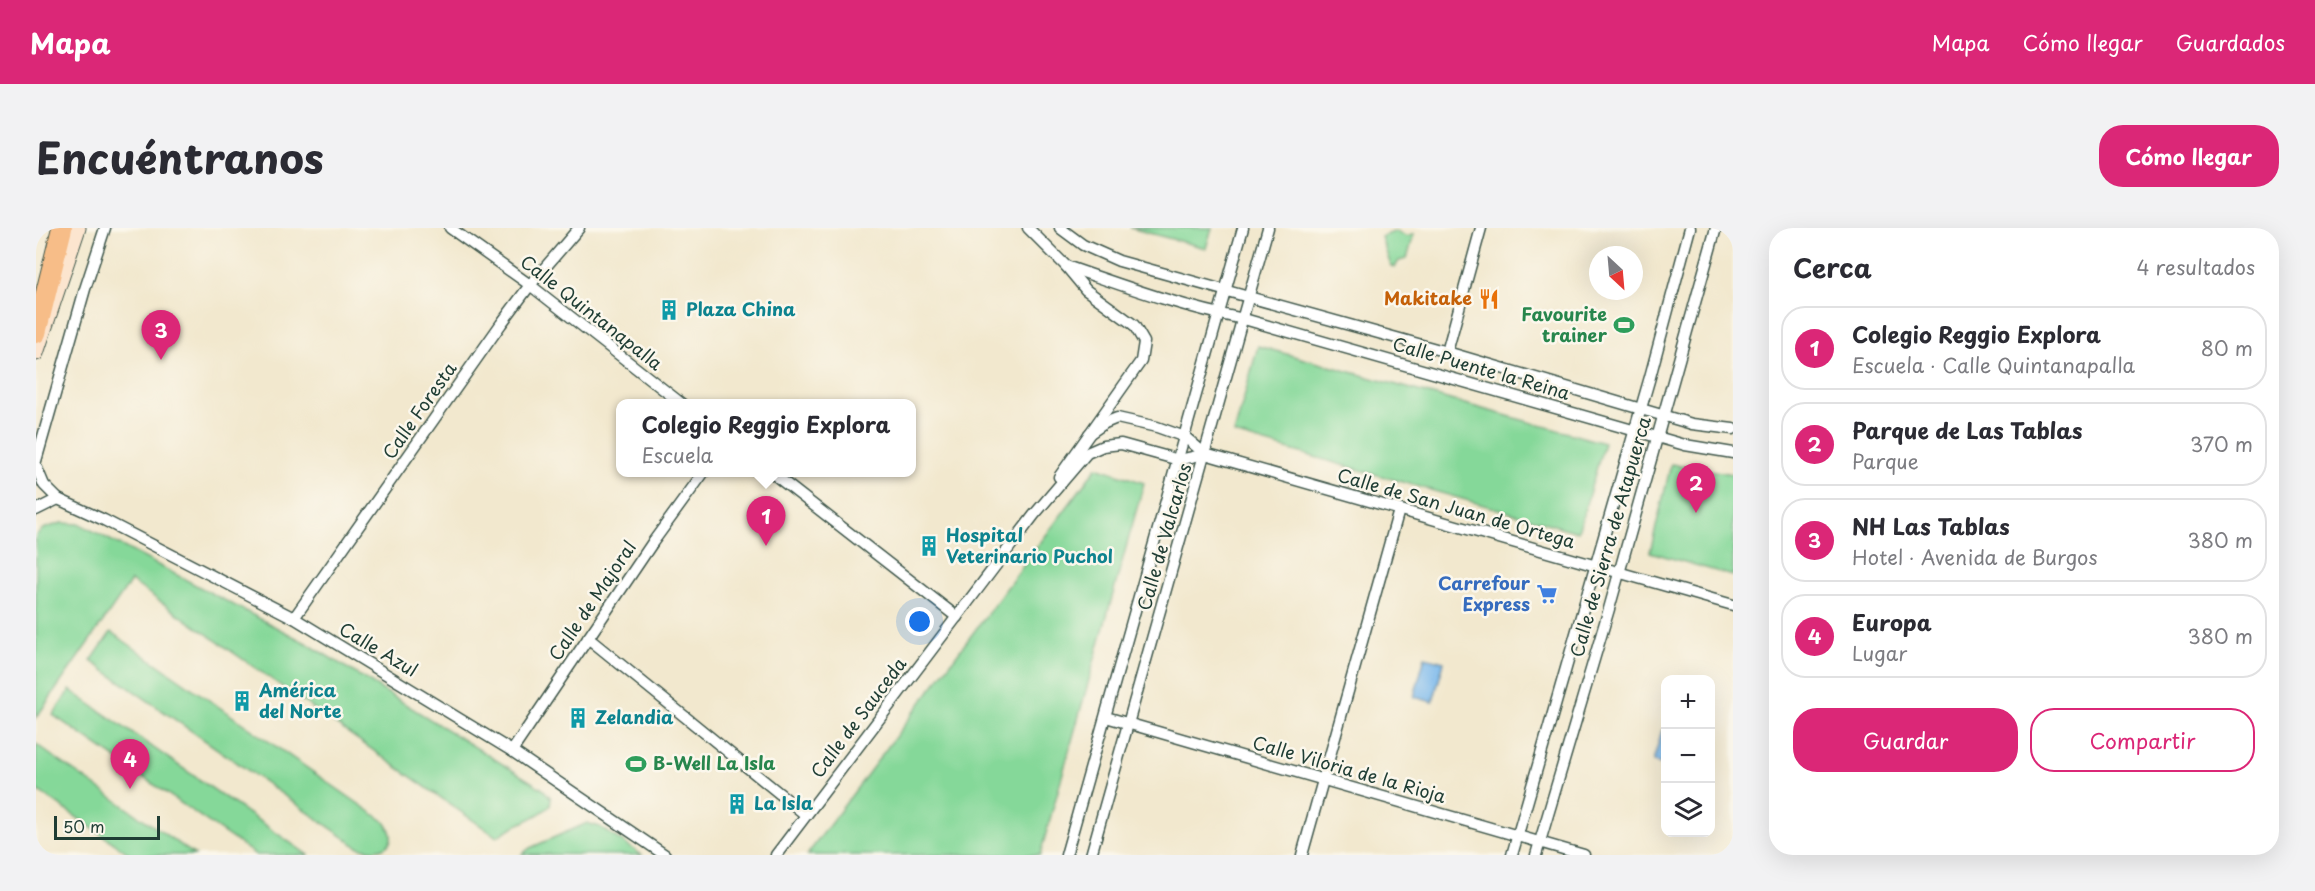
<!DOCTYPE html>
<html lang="es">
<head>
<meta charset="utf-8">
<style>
  :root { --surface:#fff; --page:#f2f2f3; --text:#2b2b33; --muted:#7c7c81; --line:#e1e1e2; --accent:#db2777 }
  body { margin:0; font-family:"Playpen Sans",sans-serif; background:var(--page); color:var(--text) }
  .controls { position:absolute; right:18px; bottom:18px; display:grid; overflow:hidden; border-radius:12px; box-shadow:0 6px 24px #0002 }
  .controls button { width:54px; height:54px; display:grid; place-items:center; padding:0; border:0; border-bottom:2px solid var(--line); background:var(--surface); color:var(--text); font:30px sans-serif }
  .compass { position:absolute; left:1553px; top:18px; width:54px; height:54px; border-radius:50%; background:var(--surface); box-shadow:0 6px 24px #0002; rotate:154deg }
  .scale { position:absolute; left:18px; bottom:15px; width:106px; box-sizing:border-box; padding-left:6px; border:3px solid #1f3d34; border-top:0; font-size:16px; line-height:21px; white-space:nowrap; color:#1f3d34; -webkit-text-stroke:4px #fbf7ec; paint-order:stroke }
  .you { position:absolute; left:884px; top:394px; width:21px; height:21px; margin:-15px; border:4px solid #fff; border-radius:50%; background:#1a73e8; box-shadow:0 0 0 9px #1a73e833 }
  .badge { display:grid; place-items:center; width:39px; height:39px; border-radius:50%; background:var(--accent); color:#fff; font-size:20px; font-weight:700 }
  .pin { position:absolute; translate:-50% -50px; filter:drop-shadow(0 2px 3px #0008) }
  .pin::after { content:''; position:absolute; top:32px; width:21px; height:18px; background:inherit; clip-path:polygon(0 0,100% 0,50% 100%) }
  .popup { position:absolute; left:580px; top:171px; width:300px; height:78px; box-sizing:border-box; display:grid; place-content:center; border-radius:12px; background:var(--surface); filter:drop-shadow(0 2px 4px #0005); font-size:20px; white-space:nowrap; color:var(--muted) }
  .popup b { font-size:22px; color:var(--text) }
  .popup::after { content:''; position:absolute; left:50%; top:100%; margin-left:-12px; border:12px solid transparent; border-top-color:var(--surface) }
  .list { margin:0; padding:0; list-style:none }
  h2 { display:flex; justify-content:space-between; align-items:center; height:78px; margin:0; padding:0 24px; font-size:26px }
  h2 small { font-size:20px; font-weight:400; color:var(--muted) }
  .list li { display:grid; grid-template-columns:39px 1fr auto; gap:18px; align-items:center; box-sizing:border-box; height:84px; margin:0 12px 12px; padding:0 12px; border:2px solid var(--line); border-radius:24px }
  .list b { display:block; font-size:22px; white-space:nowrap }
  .list p { margin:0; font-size:20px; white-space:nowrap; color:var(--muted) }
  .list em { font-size:20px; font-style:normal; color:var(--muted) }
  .actions { display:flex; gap:12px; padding:18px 24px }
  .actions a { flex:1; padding:14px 0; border:2px solid var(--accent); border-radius:24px; text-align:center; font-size:21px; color:var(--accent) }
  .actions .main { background:var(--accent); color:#fff }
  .icon { flex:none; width:33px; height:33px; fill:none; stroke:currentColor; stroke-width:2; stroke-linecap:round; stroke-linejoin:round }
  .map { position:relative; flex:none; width:1697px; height:627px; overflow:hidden; border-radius:24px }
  header { display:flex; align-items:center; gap:36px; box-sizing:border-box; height:84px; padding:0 30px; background:var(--accent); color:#fff }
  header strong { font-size:28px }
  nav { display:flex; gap:33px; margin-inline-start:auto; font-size:21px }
  .intro { display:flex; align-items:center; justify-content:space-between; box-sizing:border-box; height:144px; padding:0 36px }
  h1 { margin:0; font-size:42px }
  .button { padding:15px 27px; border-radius:24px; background:var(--accent); color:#fff; font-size:21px; font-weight:700 }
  main { display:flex; gap:36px; padding:0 36px }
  aside { flex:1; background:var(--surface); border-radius:24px; box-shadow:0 6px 24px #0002 }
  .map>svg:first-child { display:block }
  .green { fill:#85d899; stroke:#528a66; stroke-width:1.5 }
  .water { fill:#78b7ec; stroke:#4c7a90; stroke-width:1.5 }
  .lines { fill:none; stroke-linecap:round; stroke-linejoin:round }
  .street-casing { stroke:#3f574b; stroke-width:13 }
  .secondary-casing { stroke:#3f574b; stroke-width:17 }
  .highway-casing { stroke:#3f574b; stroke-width:22 }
  .street { stroke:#fff; stroke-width:10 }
  .secondary { stroke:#fce5cf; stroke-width:15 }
  .highway { stroke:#f7bd88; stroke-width:20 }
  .labels { text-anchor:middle; stroke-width:5; stroke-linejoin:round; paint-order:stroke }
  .food-label { font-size:18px; font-weight:bold; fill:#c56008; stroke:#fbf7ec; text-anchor:end }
  .culture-label { font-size:18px; font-weight:bold; fill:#0d838f; stroke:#fbf7ec; text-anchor:start }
  .street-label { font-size:18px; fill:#1f3d34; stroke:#fbf7ec }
  .leisure-label { font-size:18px; font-weight:bold; fill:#27864d; stroke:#fbf7ec; text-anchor:end }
  .shop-label { font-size:18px; font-weight:bold; fill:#366cbe; stroke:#fbf7ec; text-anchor:end }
</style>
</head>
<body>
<header>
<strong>Mapa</strong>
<nav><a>Mapa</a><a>Cómo llegar</a><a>Guardados</a></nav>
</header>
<div class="intro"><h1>Encuéntranos</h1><a class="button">Cómo llegar</a></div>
<main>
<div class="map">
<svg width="1697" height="627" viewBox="0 0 1697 627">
  <rect width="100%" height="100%" fill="#fbf7ec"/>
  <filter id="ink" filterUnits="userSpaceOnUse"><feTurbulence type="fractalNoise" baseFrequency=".0167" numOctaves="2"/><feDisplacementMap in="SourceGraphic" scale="12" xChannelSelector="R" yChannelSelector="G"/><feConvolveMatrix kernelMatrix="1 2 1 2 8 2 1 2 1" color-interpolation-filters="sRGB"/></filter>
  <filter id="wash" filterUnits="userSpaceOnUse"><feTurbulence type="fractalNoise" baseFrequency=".008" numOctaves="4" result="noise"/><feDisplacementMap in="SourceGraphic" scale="24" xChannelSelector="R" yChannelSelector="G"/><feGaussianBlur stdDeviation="1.35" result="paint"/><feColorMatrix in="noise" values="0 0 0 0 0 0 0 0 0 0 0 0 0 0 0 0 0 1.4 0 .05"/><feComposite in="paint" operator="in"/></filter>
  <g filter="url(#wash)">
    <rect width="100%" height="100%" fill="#f2e8ce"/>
    <!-- green -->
    <g class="green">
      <path d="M1094,0H1176L1170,20Z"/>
      <path d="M1360,3L1371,9L1378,6L1371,31L1363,33L1359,39L1355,38L1345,9Z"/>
      <path d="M1222,118L1568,215L1542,304L1198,206Z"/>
      <path d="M1635,236L1697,246V348L1614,324Z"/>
      <path d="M1061,239L1108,255L1004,627H771Z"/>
      <path d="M25,295L44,296L272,416L507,561L515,570L514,578C499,592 477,596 461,609L95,353L0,490V307L7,301Z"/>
      <path d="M75,404L349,594C366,617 345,627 322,619L55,433Z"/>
      <path d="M34,462L272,627H220L17,487Z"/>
      <path d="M0,516L12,525L159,627H95L0,561Z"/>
      <path d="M551,595L564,599L606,627L486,626L494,620Z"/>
    </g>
    <!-- water -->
    <g class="water">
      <path d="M1389,429L1408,434L1397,474L1378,469Z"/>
      <path d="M1626,502L1629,503L1628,537L1617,534Z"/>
    </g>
  </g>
  <g filter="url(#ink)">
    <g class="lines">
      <!-- street casing -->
      <g class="street-casing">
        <g id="street">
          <path d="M414,0L494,57L646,176"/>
          <path d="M992,0L1030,38L1050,62L1098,97L1108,114L1105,133L1023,249"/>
          <path d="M1024,0L1047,17L1083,33L1411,124L1656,196L1697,201"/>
          <path d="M1030,38C1088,58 1148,80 1208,91L1649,217L1697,225"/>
          <path d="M1411,124L1445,0"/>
          <path d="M1053,206L1069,195L1081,190L1121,199L1149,209L1169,226L1697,377"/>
          <path d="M0,233L49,61L69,0"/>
          <path d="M0,238L8,257L22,271L68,292L258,390L476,523L629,627"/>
          <path d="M735,244L921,389"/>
          <path d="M0,282L22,271"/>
          <path d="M258,390L465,96L494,57L543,0"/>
          <path d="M552,410L770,587"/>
          <path d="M1070,489L1548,627"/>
          <path d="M476,523L617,314L668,244"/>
          <path d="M740,627L998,287L1051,225L1067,218L1085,216L1143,232L1169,226"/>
          <path d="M1030,627L1207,0"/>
          <path d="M1055,627L1232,0"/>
          <path d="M1266,627L1363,282"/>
          <path d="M1476,627L1614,149L1654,0"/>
          <path d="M1500,627L1573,381L1680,0"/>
        </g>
      </g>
      <!-- secondary casing -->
      <g class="secondary-casing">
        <path id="secondary" d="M0,125L42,0"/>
      </g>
      <!-- highway casing -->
      <g class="highway-casing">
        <path id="highway" d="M0,105L26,0"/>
      </g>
      <!-- street -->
      <use href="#street" class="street"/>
      <!-- secondary -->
      <use href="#secondary" class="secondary"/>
      <!-- highway -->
      <use href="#highway" class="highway"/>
    </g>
  </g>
  <!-- icons -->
  <defs>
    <g id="restaurant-bare" transform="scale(1.62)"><path d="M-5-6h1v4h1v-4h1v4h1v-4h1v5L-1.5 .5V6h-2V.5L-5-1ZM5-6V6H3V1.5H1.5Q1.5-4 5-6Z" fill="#e8710a" stroke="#fbf7ec" stroke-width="2.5" paint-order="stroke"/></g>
    <g id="building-bare" transform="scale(1.62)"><path d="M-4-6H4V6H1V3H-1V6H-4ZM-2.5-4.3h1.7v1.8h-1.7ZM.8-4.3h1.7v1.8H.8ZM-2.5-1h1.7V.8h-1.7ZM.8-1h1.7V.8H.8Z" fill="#0f9aa8" stroke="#fbf7ec" stroke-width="2.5" paint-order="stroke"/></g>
    <g id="stadium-bare" transform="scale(1.62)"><path d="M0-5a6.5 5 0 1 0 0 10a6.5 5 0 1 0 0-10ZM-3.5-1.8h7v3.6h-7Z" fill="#2e9e5b" stroke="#fbf7ec" stroke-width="2.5" paint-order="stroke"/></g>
    <g id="supermarket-bare" transform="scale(1.62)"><path d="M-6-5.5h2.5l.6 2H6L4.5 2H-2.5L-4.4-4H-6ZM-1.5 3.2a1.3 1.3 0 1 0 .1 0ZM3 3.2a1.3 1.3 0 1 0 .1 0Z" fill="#3f7fe0" stroke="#fbf7ec" stroke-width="2.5" paint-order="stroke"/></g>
  </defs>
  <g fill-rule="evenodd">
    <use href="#restaurant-bare" x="1453" y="71"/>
    <use href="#building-bare" x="633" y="82"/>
    <use href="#stadium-bare" x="1588" y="97"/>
    <use href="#building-bare" x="893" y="318"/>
    <use href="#supermarket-bare" x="1511" y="366"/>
    <use href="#building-bare" x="206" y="473"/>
    <use href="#building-bare" x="542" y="490"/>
    <use href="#stadium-bare" x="600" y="536"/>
    <use href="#building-bare" x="701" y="576"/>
  </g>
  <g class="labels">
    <!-- food labels -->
    <g class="food-label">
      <text x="1436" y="77">Makitake</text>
    </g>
    <!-- culture labels -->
    <g class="culture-label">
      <text x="650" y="88">Plaza China</text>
      <text x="910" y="314">Hospital<tspan x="910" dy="21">Veterinario Puchol</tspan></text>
      <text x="223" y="469">América<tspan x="223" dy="21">del Norte</tspan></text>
      <text x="559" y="496">Zelandia</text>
      <text x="718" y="582">La Isla</text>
    </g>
    <!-- street labels -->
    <g class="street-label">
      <text transform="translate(555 85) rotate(38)" y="6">Calle Quintanapalla</text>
      <text transform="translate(1445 141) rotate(16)" y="6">Calle Puente la Reina</text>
      <text transform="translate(384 183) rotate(-55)" y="6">Calle Foresta</text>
      <text transform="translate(1420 281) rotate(16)" y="6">Calle de San Juan de Ortega</text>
      <text transform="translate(1129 309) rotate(-74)" y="6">Calle de Valcarlos</text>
      <text transform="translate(1575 309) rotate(-74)" y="6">Calle de Sierra de Atapuerca</text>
      <text transform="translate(557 373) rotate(-56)" y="6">Calle de Majoral</text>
      <text transform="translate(342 422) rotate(31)" y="6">Calle Azul</text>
      <text transform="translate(823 490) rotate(-53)" y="6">Calle de Sauceda</text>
      <text transform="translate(1313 542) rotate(16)" y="6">Calle Viloria de la Rioja</text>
    </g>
    <!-- leisure labels -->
    <g class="leisure-label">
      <text x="1571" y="93">Favourite<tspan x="1571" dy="21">trainer</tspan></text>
      <text x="617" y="542" text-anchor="start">B-Well La Isla</text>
    </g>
    <!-- shop labels -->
    <g class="shop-label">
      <text x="1494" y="362">Carrefour<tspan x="1494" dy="21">Express</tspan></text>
    </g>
  </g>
</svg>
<div class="controls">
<button>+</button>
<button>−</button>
<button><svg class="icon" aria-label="layers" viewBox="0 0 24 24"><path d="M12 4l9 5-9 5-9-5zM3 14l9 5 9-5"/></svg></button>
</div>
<svg class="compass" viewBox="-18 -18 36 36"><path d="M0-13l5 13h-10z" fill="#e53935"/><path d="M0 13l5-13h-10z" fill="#7c7c81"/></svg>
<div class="scale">50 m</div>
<div class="you"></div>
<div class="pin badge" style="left:730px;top:318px">1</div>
<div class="popup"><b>Colegio Reggio Explora</b>Escuela</div>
<div class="pin badge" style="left:1660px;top:285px">2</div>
<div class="pin badge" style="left:125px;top:132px">3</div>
<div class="pin badge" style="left:94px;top:561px">4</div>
</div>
<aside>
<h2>Cerca<small>4 resultados</small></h2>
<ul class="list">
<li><span class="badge">1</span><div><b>Colegio Reggio Explora</b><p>Escuela · Calle Quintanapalla</p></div><em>80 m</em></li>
<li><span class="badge">2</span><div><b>Parque de Las Tablas</b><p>Parque</p></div><em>370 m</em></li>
<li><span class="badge">3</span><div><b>NH Las Tablas</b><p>Hotel · Avenida de Burgos</p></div><em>380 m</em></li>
<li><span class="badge">4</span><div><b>Europa</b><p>Lugar</p></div><em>380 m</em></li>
</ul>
<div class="actions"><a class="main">Guardar</a><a>Compartir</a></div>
</aside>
</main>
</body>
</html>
